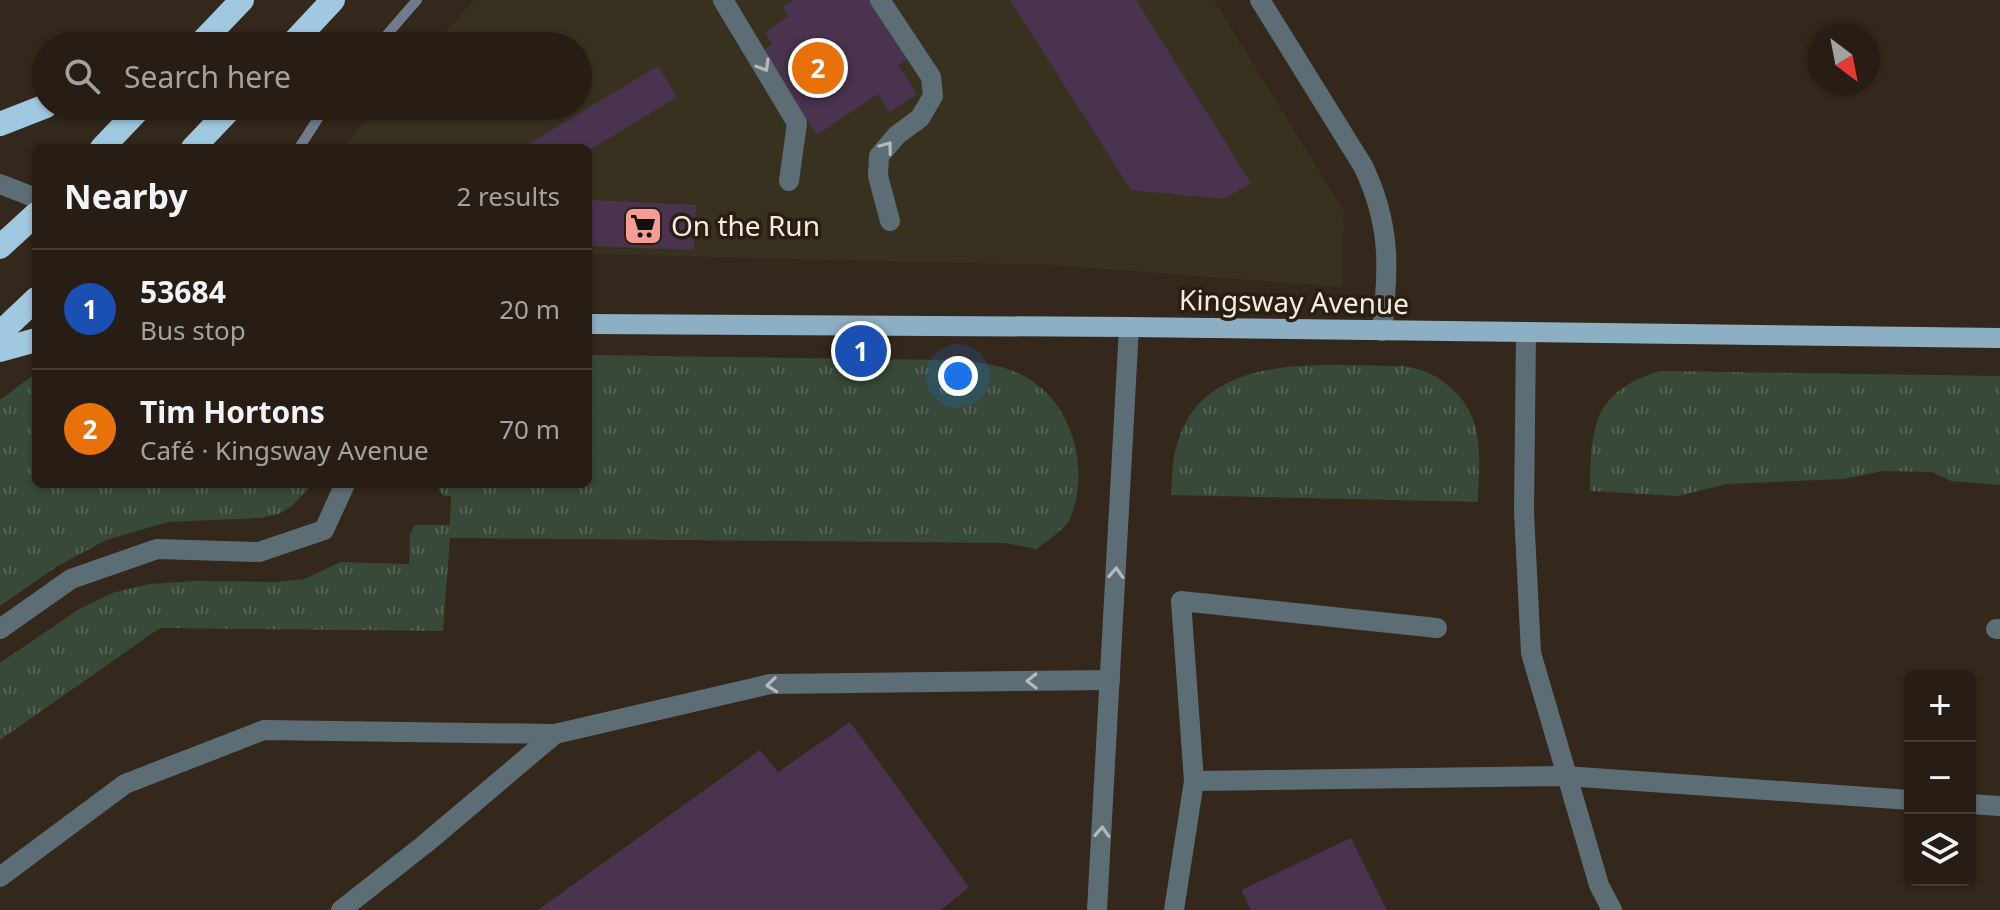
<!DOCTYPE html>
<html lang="en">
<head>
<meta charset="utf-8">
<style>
  :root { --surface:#271d14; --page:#332a22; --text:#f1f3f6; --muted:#a4a2a0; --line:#433b34; --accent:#f59c95 }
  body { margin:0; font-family:"Noto Sans",sans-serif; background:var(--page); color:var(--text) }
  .controls { position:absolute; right:24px; bottom:24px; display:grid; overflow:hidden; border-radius:12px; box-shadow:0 2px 6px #0004 }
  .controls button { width:72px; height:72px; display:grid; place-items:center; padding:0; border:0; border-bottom:2px solid var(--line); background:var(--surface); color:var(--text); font:40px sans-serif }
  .compass { position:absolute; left:1808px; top:24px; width:72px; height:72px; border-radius:50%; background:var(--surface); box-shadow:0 2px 6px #0004; rotate:148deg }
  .you { position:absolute; left:958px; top:376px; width:28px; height:28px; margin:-20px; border:6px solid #fff; border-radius:50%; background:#1a73e8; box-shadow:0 0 0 12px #1a73e833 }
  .badge { display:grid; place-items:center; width:52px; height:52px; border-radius:50%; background:var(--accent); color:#fff; font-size:26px; font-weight:700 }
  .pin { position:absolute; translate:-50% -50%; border:4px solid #fff; box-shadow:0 2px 8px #0006 }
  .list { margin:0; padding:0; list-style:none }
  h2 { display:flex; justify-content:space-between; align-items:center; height:104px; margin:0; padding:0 32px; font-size:34px }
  h2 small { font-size:26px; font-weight:400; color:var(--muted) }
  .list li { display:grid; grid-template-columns:52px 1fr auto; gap:24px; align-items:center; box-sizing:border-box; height:120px; padding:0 32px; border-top:2px solid var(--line) }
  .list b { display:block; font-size:30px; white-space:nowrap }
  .list p { margin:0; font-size:26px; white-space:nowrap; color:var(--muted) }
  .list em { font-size:26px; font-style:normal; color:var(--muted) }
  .icon { flex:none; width:44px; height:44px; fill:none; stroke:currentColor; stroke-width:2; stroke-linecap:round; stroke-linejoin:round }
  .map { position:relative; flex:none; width:2000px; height:910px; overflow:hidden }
  .search { position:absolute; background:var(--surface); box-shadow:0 2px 6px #0004; left:32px; top:32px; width:560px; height:88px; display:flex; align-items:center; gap:20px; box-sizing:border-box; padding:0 28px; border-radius:44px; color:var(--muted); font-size:30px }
  .panel { position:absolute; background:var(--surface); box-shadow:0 2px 6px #0004; left:32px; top:144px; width:560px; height:344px; border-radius:12px }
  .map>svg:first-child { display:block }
  .commercial { fill:#383120 }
  .grass { fill:url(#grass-tufts) }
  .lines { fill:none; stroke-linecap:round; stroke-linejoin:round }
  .stream { stroke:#727b8d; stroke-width:10 }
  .building { fill:#4a334f }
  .minor { stroke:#5d6d76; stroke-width:20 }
  .major { stroke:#8dafc3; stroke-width:20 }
  .highway { stroke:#a0c9e1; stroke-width:24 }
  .oneway { stroke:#b7b9b7 }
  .labels { text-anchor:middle; stroke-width:7; stroke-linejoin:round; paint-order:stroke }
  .poi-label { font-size:28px; fill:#f3ebe2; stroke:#2a1e11; text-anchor:start }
  .street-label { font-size:28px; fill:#f3ebe2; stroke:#2a1e11 }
</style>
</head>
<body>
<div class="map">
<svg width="2000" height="910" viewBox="0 0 2000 910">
  <defs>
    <pattern id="grass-tufts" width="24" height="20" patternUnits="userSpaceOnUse" patternTransform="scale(2)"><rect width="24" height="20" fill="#384939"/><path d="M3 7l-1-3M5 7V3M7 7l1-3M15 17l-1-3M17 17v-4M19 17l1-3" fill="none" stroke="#556355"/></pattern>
  </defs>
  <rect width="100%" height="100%" fill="#34271b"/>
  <!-- commercial -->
  <path class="commercial" d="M474,0H1214L1344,211L1342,287L1052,265L588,254V148H342L379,106H578V46H433Z"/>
  <!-- grass -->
  <g class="grass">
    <path d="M588,355L951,360C973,361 998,364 1018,373C1066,394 1088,455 1075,504C1073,509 1072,516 1069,521C1061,532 1047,541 1036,549L1006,543L450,538L443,631L160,628L0,740V663L79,609L112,593L149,584L197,581L275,582L305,579L340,562L409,564L410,534L415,525H450L451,496H444L439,490V484H588Z"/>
    <path d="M1403,366C1424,369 1437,375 1453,390C1486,420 1479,461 1478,502L1171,495C1172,481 1172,466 1175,452C1198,347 1323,367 1403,366Z"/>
    <path d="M1660,371L2000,376V485L1951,481L1932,472L1883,471L1844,479L1727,484L1678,496L1590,491C1591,427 1592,392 1660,371Z"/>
    <path d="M36,373V484H313L292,506L279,514L262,518L168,522L106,540L56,567L0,606V400Z"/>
  </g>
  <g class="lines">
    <!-- stream -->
    <g class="stream">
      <path d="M377,46L417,0"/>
      <path d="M299,148L326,106"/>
    </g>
  </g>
  <!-- building -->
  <g class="building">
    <path d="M793,0H870L909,59L898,65L917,94L889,112L878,94L817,135L762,51L772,44L765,32L789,16L782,7Z"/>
    <path d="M1010,0H1136L1251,183L1224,199L1131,190Z"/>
    <path d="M658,66L677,97L588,151V148H522Z"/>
    <path d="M590,200L696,205L694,250L592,246Z"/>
    <path d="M850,722L969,887L941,910H538L760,750L778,772Z"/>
    <path d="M1351,838L1387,910H1251L1241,890Z"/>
  </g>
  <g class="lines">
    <!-- minor -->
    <g class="minor">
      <path d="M723,0L797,123L789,181"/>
      <path d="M880,0L931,77L933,96L920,118L897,135L879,156L878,176L890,221"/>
      <path d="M1260,0L1363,166C1391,224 1389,269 1382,331"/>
      <path d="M0,184L36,198"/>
      <path d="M1526,333L1524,512L1531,653L1599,885L1612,910"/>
      <path d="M0,629L71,579L157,549L259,552L324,530L345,484"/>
      <path d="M1996,629H2000"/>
      <path d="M1194,781L1181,601L1437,628"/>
      <path d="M1970,804L2000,806"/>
      <path d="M0,877L125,784L264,730L555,734L770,684L1110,680"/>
      <path d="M341,910L425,844L555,734"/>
      <path d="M1097,910L1129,327"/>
      <path d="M1174,910L1194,781L1565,776L1910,800"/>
    </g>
    <!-- major -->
    <path class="major" d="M588,324L1129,327L2000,338"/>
    <!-- highway -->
    <g class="highway">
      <path d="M198,46L242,0"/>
      <path d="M290,46L333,0"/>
      <path d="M0,124L46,106"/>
      <path d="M102,148L142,106"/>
      <path d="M193,148L233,106"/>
      <path d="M0,247L36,214"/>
      <path d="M0,333L36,299"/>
      <path d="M0,350L36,340"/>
    </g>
  </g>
  <!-- one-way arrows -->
  <defs><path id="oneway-chevron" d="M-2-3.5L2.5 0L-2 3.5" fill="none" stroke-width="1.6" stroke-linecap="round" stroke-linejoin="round" transform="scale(2)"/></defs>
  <g class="oneway">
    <use href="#oneway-chevron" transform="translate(764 66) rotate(59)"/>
    <use href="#oneway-chevron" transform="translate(887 147) rotate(-53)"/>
    <use href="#oneway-chevron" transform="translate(1116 573) rotate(-87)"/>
    <use href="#oneway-chevron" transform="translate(1032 681) rotate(179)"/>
    <use href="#oneway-chevron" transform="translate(772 685) rotate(174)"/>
    <use href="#oneway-chevron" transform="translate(1102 832) rotate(-87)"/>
  </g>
  <!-- icons -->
  <defs>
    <g id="supermarket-square" transform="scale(2)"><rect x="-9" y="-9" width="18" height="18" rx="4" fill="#f59c95" stroke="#2a1e11"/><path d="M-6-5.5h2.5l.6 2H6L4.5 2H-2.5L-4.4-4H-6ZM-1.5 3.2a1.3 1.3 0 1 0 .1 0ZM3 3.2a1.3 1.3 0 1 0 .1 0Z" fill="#111"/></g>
  </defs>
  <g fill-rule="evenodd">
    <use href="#supermarket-square" x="643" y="226"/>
  </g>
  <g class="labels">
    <!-- poi labels -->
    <g class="poi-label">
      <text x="671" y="236">On the Run</text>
    </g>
    <!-- street labels -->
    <g class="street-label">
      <text transform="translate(1294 302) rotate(1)" y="10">Kingsway Avenue</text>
    </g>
  </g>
</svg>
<div class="controls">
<button>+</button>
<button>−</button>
<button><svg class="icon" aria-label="layers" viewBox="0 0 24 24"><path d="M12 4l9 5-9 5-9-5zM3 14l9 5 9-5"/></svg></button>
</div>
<svg class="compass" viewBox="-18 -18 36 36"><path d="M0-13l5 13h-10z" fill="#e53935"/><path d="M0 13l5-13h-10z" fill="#a4a2a0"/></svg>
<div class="you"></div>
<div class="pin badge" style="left:861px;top:351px;background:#1a4fb4">1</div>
<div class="pin badge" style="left:818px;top:68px;background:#e8710a">2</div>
<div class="search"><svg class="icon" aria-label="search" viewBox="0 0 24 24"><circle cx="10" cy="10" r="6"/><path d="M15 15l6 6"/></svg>Search here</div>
<section class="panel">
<h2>Nearby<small>2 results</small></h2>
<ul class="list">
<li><span class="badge" style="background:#1a4fb4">1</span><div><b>53684</b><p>Bus stop</p></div><em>20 m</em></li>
<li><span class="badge" style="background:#e8710a">2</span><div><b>Tim Hortons</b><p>Café · Kingsway Avenue</p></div><em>70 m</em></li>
</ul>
</section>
</div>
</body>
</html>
